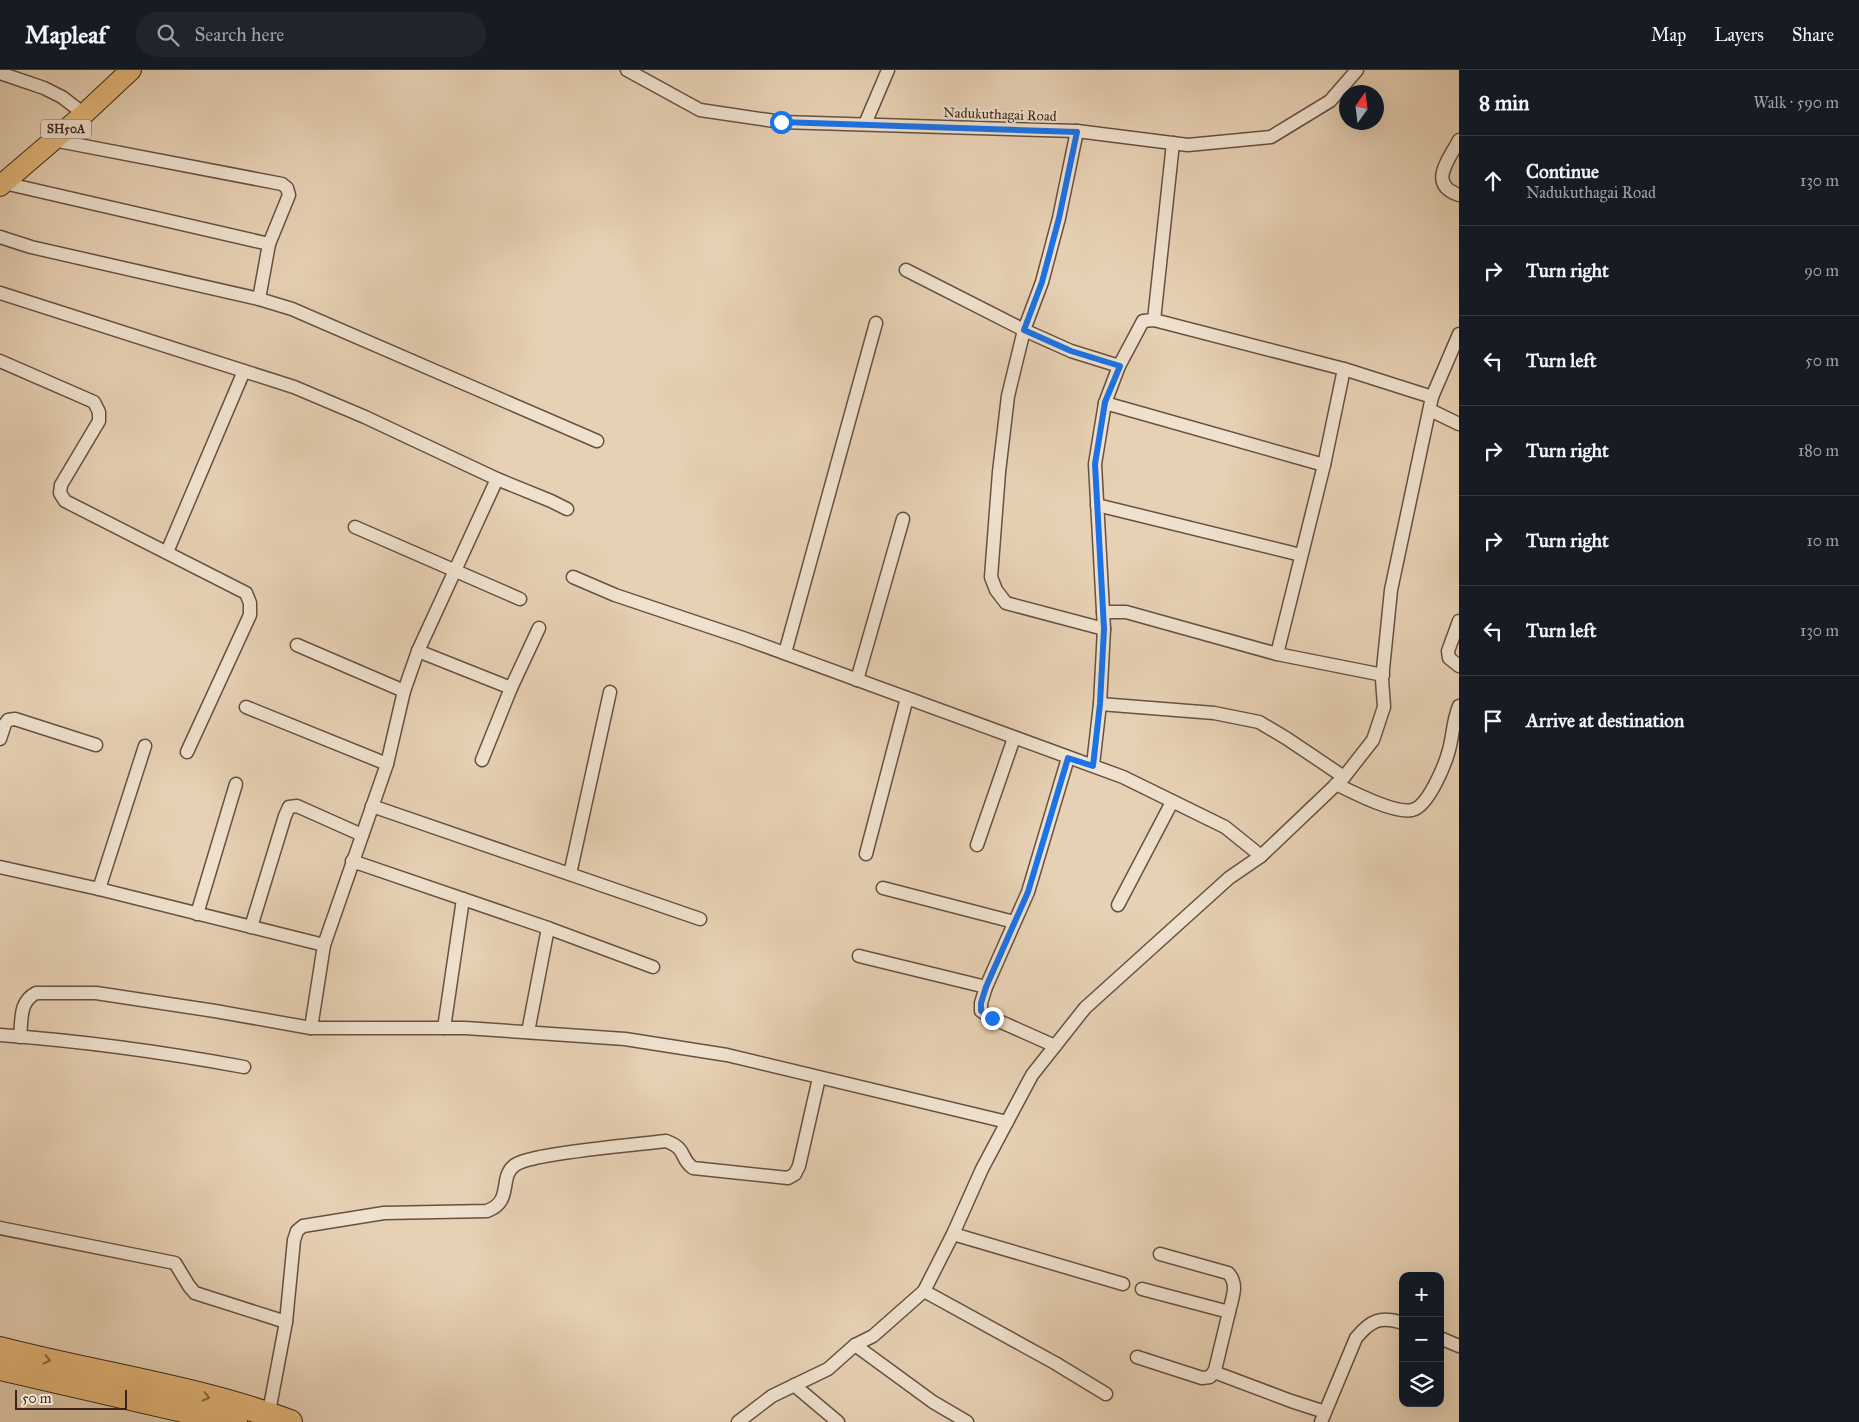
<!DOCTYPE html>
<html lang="en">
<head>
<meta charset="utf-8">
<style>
  :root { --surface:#171b24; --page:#20242c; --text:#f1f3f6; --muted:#9ea1a6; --line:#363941 }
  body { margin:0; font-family:"IM FELL Great Primer",serif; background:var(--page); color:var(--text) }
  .controls { position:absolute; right:15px; bottom:15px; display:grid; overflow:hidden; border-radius:10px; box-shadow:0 5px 20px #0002 }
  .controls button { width:45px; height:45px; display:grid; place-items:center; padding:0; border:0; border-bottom:1px solid var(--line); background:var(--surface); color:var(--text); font:25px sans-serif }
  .compass { position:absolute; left:1339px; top:15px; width:45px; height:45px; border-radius:50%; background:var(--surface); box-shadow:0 5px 20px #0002; rotate:14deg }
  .scale { position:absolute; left:15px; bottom:12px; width:112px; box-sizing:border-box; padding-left:5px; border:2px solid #3c261c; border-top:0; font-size:14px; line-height:18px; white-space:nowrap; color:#3c261c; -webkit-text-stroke:4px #efe1ce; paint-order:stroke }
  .stop { position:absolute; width:15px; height:15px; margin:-11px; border:4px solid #1a73e8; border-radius:50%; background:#fff }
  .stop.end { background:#1a73e8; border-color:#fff; box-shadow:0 1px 5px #0008 }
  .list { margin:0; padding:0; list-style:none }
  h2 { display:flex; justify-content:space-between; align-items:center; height:65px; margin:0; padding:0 20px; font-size:21px }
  h2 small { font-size:16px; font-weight:400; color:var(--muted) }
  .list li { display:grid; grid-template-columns:32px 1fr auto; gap:15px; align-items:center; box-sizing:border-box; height:90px; padding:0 20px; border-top:1px solid var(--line) }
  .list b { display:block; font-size:19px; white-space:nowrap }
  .list p { margin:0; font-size:16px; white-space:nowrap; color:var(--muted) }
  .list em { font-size:16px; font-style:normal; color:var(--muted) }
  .icon { flex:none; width:28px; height:28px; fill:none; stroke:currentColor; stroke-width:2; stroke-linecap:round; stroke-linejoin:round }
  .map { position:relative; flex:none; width:1459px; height:1352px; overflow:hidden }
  header { display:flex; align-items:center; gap:30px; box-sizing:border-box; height:70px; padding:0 25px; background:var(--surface); border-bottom:1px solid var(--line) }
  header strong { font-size:24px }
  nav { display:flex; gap:28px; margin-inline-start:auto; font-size:18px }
  .search { width:350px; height:45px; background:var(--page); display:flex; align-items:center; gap:12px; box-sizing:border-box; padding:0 18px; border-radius:28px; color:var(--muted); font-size:19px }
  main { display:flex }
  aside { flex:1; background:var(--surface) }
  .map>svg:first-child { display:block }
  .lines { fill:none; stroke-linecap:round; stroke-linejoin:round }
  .street-casing { stroke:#675142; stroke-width:15 }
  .primary-casing { stroke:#3c261c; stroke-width:22 }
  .highway-casing { stroke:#3c261c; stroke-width:26 }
  .street { stroke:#efe1ce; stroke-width:12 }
  .primary { stroke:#e4b87a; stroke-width:20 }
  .highway { stroke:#e4b87a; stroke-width:24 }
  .oneway { stroke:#886846 }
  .route { stroke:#1a73e8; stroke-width:6 }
  .labels { text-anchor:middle; stroke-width:4; stroke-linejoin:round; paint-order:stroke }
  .shield { fill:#efe1ce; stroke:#725e51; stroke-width:1 }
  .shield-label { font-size:12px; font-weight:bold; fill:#3c261c }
  .street-label { font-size:14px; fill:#3c261c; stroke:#efe1ce }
</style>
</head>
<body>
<header>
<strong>Mapleaf</strong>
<div class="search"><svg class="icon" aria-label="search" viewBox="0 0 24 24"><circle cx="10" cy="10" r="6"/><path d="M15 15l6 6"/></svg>Search here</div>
<nav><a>Map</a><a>Layers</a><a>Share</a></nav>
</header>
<main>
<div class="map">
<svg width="1459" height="1352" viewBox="0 0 1459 1352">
  <rect width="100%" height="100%" fill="#e7d1b4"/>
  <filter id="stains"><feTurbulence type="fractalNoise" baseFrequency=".004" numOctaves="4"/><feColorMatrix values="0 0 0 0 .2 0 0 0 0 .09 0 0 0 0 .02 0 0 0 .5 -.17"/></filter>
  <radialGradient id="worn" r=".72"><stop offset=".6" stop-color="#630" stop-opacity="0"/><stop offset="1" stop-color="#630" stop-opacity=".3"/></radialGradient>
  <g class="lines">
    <!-- street casing -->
    <g class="street-casing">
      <g id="street">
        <path d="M627,0L700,40L781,52L1077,61L1188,75L1271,67L1330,31L1357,0"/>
        <path d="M0,3L44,18L62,27L84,44"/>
        <path d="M865,54L888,0"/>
        <path d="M1077,61L1059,148L1042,212L1024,260L1008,326L999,402L991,507L996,520L1006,533L1104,559"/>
        <path d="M53,70L282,114L287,118L289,125L269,174L259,229"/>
        <path d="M1459,70C1449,90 1427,114 1459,125"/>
        <path d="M4,113L269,174"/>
        <path d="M0,167L31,177L259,229L292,239L597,371"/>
        <path d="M906,200L1024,260L1071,281L1119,296"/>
        <path d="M0,223L294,317L365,347L497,409L551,431L567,439"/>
        <path d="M1154,250L1173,73"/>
        <path d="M0,291L94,332L99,342V351L61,415L60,423L65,431L246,523L250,533V545L187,682"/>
        <path d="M1105,333L1324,395L1344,299"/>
        <path d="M1430,340L1459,354"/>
        <path d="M1097,435L1301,485"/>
        <path d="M355,457L520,529"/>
        <path d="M167,482L244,301"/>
        <path d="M573,507L615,525L743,568L1123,707L1225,757L1261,786"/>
        <path d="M1103,542H1126L1277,584L1383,605"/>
        <path d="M1459,551L1448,581L1449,588L1459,596"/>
        <path d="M297,575L404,621"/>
        <path d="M418,581L511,618L482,690"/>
        <path d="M785,583L876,253"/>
        <path d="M1277,584L1324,395"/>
        <path d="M857,610L903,449"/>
        <path d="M511,618L539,558"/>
        <path d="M1100,634L1214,643L1259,652L1286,668L1344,707"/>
        <path d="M246,637L387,694"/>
        <path d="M0,669L5,654L8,650L15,649L96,675"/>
        <path d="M1093,695L1100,634L1104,559L1095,394L1105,333L1119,296L1143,251L1154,250L1344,299L1432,327L1459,264"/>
        <path d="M1336,714C1352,722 1395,744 1412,740C1428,737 1445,695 1449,680C1453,665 1453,650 1459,636"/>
        <path d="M372,736L700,849"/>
        <path d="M977,775L1014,668"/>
        <path d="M866,784L907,628"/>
        <path d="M352,791L548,858L653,897"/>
        <path d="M0,797L99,819L324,875"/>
        <path d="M570,804L610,622"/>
        <path d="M883,818L1014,852"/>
        <path d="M99,819L145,676"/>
        <path d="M1118,835L1172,732"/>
        <path d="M197,844L236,714"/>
        <path d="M251,857L285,746L289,737L297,736L362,765"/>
        <path d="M859,886L986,917"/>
        <path d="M311,958L324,875L387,694L404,621L418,581L497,409"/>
        <path d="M444,958L463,829"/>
        <path d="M528,962L548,858"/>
        <path d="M0,965C82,971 163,982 244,997"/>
        <path d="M20,967C22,949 19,932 36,923H96L215,941L311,958H465L625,969L727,985L1007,1052"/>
        <path d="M1055,976L992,948L981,941V933L986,917L1028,822L1068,688"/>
        <path d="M0,1158L175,1193L189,1216L195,1223L286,1252L268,1347"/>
        <path d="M953,1164L1123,1214"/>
        <path d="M1160,1184L1228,1203C1239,1214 1232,1228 1229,1242"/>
        <path d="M924,1221L1055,1293L1106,1324"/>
        <path d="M286,1252L294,1170L297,1161L303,1156L384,1143L487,1141C514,1131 498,1107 515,1095C522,1090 532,1089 540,1087C581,1079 624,1076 666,1071C688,1079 679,1088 693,1098L788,1108L795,1104L799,1096L819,1008"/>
        <path d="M1440,1268L1459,1276"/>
        <path d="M855,1275L933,1332L967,1352"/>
        <path d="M1137,1287L1202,1308L1210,1307L1215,1300L1229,1242L1142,1219"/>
        <path d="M1214,1302L1291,1331L1325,1342"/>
        <path d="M794,1315L838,1352"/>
        <path d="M738,1352L772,1326L828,1299L855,1275L873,1266L924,1221L953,1164L982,1099L1032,1005L1085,938L1229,808L1261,786L1344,707L1373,670L1384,637L1382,609L1391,520L1432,327"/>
        <path d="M1321,1352L1356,1268C1371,1250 1380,1246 1403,1253"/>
      </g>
    </g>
    <!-- primary casing -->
    <g class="primary-casing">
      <path id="primary" d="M0,116L84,44L131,0"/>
    </g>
    <!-- highway casing -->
    <g class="highway-casing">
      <g id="highway">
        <path d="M0,1279C96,1304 196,1317 290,1352"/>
        <path d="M0,1298L235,1352"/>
      </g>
    </g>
    <!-- street -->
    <use href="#street" class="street"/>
    <!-- primary -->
    <use href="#primary" class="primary"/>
    <!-- highway -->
    <use href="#highway" class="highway"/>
  </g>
  <!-- one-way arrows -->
  <defs><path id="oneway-chevron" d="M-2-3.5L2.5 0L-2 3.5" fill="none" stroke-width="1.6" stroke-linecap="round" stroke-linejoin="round" transform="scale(1.25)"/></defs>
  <g class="oneway">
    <use href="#oneway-chevron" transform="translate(47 1290) rotate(13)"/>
    <use href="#oneway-chevron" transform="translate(206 1327) rotate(14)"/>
  </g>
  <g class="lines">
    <!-- route -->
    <path class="route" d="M781,52L1077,62L1059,148L1042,212L1024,260L1071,281L1120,296L1105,332L1095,394L1104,559L1100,634L1093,696L1068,688L1028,822L986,917L981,933V941L992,948"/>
  </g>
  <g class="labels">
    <!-- shield labels -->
    <rect class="shield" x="41" y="49.5" width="50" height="19" rx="4"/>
    <g class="shield-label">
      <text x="66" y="63">SH50A</text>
    </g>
    <!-- street labels -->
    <g class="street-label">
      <text transform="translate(1000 44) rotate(2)" y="5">Nadukuthagai Road</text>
    </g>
  </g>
  <rect width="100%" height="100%" filter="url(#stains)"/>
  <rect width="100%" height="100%" fill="url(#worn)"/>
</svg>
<div class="controls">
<button>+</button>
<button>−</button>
<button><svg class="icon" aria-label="layers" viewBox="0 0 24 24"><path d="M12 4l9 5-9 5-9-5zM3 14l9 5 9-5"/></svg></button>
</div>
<svg class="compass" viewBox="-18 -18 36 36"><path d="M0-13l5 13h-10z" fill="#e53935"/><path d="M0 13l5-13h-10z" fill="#9ea1a6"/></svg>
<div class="scale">50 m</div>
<div class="stop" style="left:781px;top:52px"></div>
<div class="stop end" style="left:992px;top:948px"></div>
</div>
<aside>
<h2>8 min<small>Walk · 590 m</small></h2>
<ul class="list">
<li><svg class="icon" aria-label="ahead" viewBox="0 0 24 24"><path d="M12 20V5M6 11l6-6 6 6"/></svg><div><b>Continue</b><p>Nadukuthagai Road</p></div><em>130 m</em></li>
<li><svg class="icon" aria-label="right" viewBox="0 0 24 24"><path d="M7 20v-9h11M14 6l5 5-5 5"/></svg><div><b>Turn right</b></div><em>90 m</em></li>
<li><svg class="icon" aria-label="left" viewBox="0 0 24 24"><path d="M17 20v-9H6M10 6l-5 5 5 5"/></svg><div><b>Turn left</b></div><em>50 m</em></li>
<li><svg class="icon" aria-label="right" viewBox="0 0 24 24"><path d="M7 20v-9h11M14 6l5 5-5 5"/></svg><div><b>Turn right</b></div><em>180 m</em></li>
<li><svg class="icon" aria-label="right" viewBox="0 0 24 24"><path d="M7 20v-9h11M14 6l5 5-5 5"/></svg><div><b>Turn right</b></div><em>10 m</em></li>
<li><svg class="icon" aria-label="left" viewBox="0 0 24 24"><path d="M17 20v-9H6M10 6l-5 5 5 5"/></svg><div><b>Turn left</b></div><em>130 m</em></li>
<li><svg class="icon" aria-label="arrive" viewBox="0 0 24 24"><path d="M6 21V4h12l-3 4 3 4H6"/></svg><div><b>Arrive at destination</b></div></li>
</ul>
</aside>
</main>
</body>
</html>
